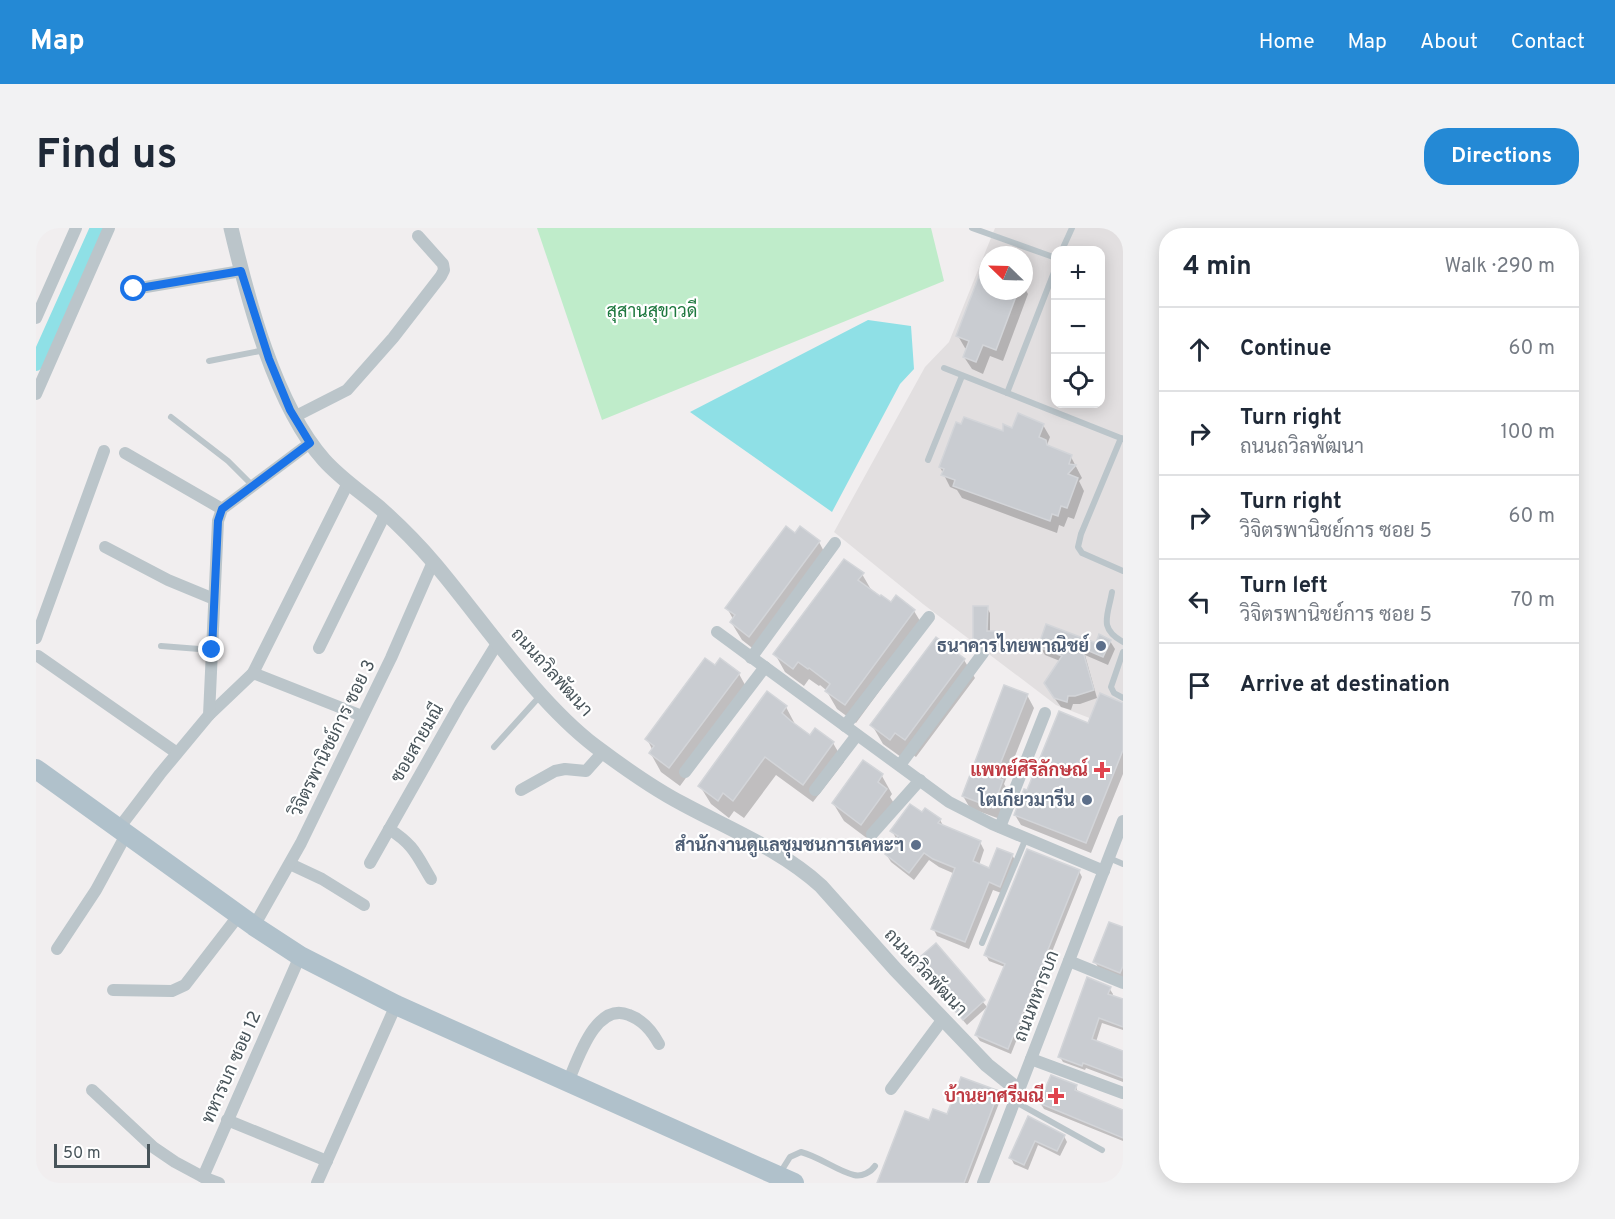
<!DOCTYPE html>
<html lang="en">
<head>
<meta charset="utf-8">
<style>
  :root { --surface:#fff; --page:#f2f2f3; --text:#1f2937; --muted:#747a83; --line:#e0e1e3; --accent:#2489d5 }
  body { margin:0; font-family:Overpass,Sarabun,sans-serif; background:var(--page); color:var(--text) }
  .controls { position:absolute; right:18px; top:18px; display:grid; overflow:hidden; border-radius:12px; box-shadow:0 3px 15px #0003 }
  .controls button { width:54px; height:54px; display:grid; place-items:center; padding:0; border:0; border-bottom:2px solid var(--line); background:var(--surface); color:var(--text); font:30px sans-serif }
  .compass { position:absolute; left:943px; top:18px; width:54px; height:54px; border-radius:50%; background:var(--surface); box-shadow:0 3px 15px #0003; rotate:293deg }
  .scale { position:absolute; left:18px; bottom:15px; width:96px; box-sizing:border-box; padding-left:6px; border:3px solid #48545a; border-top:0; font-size:16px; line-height:21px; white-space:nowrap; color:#48545a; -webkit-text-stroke:4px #fff; paint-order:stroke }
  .stop { position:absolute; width:18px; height:18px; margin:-14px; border:4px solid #1a73e8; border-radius:50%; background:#fff }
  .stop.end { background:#1a73e8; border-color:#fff; box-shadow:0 2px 6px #0008 }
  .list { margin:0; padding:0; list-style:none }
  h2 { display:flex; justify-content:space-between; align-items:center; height:78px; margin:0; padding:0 24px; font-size:26px }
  h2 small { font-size:20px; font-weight:400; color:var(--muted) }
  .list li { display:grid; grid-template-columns:39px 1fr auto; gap:18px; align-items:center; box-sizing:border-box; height:84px; padding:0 24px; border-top:2px solid var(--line) }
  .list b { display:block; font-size:22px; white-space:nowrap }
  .list p { margin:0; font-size:20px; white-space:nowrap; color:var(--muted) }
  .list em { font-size:20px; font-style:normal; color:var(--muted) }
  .icon { flex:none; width:33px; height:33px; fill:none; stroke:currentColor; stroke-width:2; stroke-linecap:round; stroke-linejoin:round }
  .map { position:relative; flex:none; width:1087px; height:955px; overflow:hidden; border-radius:24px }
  header { display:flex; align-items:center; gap:36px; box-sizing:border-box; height:84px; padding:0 30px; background:var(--accent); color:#fff }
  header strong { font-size:28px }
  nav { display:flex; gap:33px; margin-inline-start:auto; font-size:21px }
  .intro { display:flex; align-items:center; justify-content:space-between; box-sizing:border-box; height:144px; padding:0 36px }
  h1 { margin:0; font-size:42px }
  .button { padding:15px 27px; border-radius:24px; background:var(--accent); color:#fff; font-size:21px; font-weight:700 }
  main { display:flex; gap:36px; padding:0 36px }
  aside { flex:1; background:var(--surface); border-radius:24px; box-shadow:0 3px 15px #0003 }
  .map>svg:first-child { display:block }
  .education { fill:#e2dfe0; fill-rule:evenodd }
  .green { fill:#bfecca }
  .water { fill:#8fe0e6 }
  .shadow { fill:#0003 }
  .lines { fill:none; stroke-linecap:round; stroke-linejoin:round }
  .canal { stroke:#8fe0e6; stroke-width:14 }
  .building { fill:#c9ccd1; stroke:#d3d5d9; stroke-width:1.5 }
  .service { stroke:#bbc5ca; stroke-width:6 }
  .minor { stroke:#bbc5ca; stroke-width:12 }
  .tertiary { stroke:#bbc5ca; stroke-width:15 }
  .primary { stroke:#b0c1cb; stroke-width:20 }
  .route { stroke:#1a73e8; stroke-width:8 }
  .service-dot { fill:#5c6f8a; stroke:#fff; stroke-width:2 }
  .health-dot { fill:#e0444e; stroke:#fff; stroke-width:2 }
  .labels { text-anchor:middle; stroke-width:4.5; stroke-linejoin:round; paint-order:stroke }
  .park-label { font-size:18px; fill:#1d773e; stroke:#fff }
  .service-label { font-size:18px; font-weight:bold; fill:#4e5e75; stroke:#fff; text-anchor:end }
  .street-label { font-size:18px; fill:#48545a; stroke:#fff }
  .health-label { font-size:18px; font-weight:bold; fill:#be3a42; stroke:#fff; text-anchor:end }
</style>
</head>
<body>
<header>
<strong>Map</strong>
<nav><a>Home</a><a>Map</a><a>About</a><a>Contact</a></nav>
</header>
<div class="intro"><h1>Find us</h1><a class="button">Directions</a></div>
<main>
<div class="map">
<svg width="1087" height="955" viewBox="0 0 1087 955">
  <rect width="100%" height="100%" fill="#f1eeef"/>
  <!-- education -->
  <path class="education" d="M959,0H1087V503L1020,477L887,376L798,304L889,139L913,114ZM1020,22H1064V176H1020ZM952,27H988V63H952Z"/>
  <!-- green -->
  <path class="green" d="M501,0H895L908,53L566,192Z"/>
  <!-- water -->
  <path class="water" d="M832,92L875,98L878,141L864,156L796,284L654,184Z"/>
  <!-- shadow -->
  <g class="shadow">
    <path d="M950,35L952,36V63H988V59L992,66L967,133L954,128L947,146L936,141L928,129L931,121L929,120L922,108Z"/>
    <path d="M1007,197L1014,209L1011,217L1013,220L1035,229L1046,250L1043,253L1048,263L1038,291L1032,289L1028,299L1023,297L1021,305L926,270L921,262L914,259L904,239L968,205Z"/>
    <path d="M759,308L783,314L793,333L724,426L706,412L695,394L697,391L691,380Z"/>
    <path d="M826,346L837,365L855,376L860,369L878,383L889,401L820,495L801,481L790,462L784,457L783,458L773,451L768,458L749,444L739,426Z"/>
    <path d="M951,380L954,385V404L961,405L964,410V419H942L939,413Z"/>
    <path d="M1074,413L1079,421L1072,437L1049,427L1061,470L1044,476H1037L1035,482L1025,479L1014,464L1024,433L1009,427L1004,419L1060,417Z"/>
    <path d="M928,432L939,450L880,529L870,522L865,529L847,516L836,497Z"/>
    <path d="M679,439L703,446L713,464L644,558L625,544L615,526L617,523L611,511Z"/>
    <path d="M991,467L998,480L968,556L973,565L964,591L934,580L927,568Z"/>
    <path d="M1065,467L1087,476V546L1055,625L985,597L979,587L992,564L1053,496Z"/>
    <path d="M750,479L760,498L774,509L779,502L797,515L808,534L777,574L740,547L708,590L698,583L693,590L675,576L664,558Z"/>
    <path d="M846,548L856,566L854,569L861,580L836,614L808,593L797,575Z"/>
    <path d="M886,586L904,592L908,599L944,614L948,622L943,637L954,642L962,622L976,627L981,635L968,666L957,662L933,721L901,708L897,700L919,646L903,639L893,632L878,652L855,634L850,626L861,612L856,603Z"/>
    <path d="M1043,643L1046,649L975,826L944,813L940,807L969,739L953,733L950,727Z"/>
    <path d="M1074,696L1087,701V750L1062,739L1059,734Z"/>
    <path d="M900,717L951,779L931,797L879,736Z"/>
    <path d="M1073,760L1077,766L1076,769L1087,773V802L1066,795L1060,814L1087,824V854L1050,840L1049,842L1027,834L1024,829Z"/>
    <path d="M1040,858L1042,865L1087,884V913L1008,881L1004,875Z"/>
    <path d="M962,865L965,870L932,955H843L894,894L912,888Z"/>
    <path d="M992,890L1028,908L1031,914L1024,928L1002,917L992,942L978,936L975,930Z"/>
  </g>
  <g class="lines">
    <!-- canal -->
    <path class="canal" d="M0,136L61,0"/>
  </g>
  <!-- building -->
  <g class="building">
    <path d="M951,27L952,63H982L960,122L947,117L940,134L927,129L933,113L920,108Z"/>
    <path d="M982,185L1008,196L1003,209L1010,212L1011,217L1036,227L1033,236L1040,237L1032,246L1042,250L1031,280L1025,278L1022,288L1016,286L1014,293L917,258L919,252L905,247L908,241L903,239L920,194L925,196L928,189L967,203V196L976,200Z"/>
    <path d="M750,298L759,305L764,298L784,313L713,409L694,394L699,387L689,380Z"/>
    <path d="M808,331L828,345L822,352L844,368L845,367L855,374L860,367L879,382L809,477L789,463L794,456L773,440L772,441L762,434L757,441L737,426Z"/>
    <path d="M937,378H952L951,403H962V414L937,413Z"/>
    <path d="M1010,396L1060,415L1063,406L1075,412L1067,429L1046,420L1058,462L1039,468H1032L1031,474L1018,470L1008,455L1026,428L1002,419Z"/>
    <path d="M900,409L929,431L869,512L859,505L854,512L834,497Z"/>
    <path d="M669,430L679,437L684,430L704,445L633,540L613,525L618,518L609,511Z"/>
    <path d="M968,457L992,466L959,549L967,552L957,580L926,568Z"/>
    <path d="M731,463L751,478L746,485L755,493L774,507L779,500L798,514L767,557L729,529L697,573L687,565L682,573L662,558Z"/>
    <path d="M1064,465L1087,475V522L1050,615L978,587L988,561L991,562L1023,483L1052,495Z"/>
    <path d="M827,532L847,546L842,554L851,561L825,597L796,575Z"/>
    <path d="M874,576L886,584L889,580L905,591L902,595L945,613L937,633L953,640L961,620L977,626L964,659L953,654L929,714L895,701L919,640L897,631L888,625L873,645L849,626L862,608L854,603Z"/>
    <path d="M991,621L1044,642L972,821L939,807L969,736L948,727Z"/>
    <path d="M1073,694L1087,699V738L1084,745L1057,734Z"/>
    <path d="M900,715L949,772L927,792L877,735Z"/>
    <path d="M1051,749L1075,759L1072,766L1087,771V799L1063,790L1056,811L1087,823V850L1047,835L1046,838L1022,829Z"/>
    <path d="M1015,847L1041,857L1039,862L1087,882V910L1003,875Z"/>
    <path d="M925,849L963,863L928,955H841L869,883L893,892L897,881L911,886Z"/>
    <path d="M992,888L1029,907L1021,923L999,913L988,937L973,930Z"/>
  </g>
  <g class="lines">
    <!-- service -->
    <g class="service">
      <path d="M936,0L1020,30"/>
      <path d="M1086,0H1087"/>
      <path d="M1026,22L1036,0"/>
      <path d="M173,133L229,122"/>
      <path d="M908,140L1087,211"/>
      <path d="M971,165L1020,39"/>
      <path d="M135,189L192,233L217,258"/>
      <path d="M1085,210L1045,306L1042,319L1046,325L1087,343"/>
      <path d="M892,232L926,148"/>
      <path d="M1076,364C1072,388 1062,400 1087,414"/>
      <path d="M125,418L176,422"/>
      <path d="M1087,424L1075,459L1078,465L1087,470"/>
      <path d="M458,519L504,468"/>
      <path d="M1073,630L1087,636"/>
      <path d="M946,715L990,610"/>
      <path d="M978,873L1066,922"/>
      <path d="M744,945L754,929L765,924C784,929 801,943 818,947C826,949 835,944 839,938"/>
    </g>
    <!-- minor -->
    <g class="minor">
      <path d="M98,61L205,43"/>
      <path d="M0,90L40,0"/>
      <path d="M0,166L73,0"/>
      <path d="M258,189L311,162L357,110L405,48L408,42L407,36L382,8"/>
      <path d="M89,225L186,281"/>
      <path d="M69,319L132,352L178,371"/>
      <path d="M681,404L913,574L956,596L1068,643"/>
      <path d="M0,410L68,223"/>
      <path d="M283,420L349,286"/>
      <path d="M2,428L141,525"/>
      <path d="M715,430L799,315"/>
      <path d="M217,445L312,255"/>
      <path d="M173,487L217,445L326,488"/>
      <path d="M809,498L893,389"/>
      <path d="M864,537L947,425"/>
      <path d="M649,544L729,439"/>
      <path d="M485,562L519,543L529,541L550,543L567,524"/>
      <path d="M779,562L821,507"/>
      <path d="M964,599L1009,485"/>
      <path d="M83,600L124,546L173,487L182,293L186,281L274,215"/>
      <path d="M353,601C378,617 380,626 395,651"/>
      <path d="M836,606L884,552"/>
      <path d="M334,635L424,476L462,414"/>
      <path d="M254,636L286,651L328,677"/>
      <path d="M218,698L265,615L355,430L397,334"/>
      <path d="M21,721L60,662L91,605"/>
      <path d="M1033,733L1087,755"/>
      <path d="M77,762L136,763L149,757L203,687"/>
      <path d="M995,831L1087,865"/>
      <path d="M532,854C542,831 560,773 593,787C607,792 616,803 623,816"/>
      <path d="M855,861L907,791"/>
      <path d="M56,862L117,919L139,934L167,949"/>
      <path d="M191,892L291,933"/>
      <path d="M183,955L167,949L264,728"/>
      <path d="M281,955L360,777"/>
      <path d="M947,955L1087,593"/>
    </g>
    <!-- tertiary -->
    <path class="tertiary" d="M195,0C212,72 239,177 288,232C305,251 325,264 344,280C363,297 382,316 399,336C448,394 499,472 559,518C587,539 616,560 647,576C695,602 744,621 785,658L859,741L951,837L982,862"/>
    <!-- primary -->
    <path class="primary" d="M0,541L218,698L264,728L360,777L758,955"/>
  </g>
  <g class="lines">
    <!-- route -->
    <path class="route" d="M98,61L205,43L233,131L254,182L274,215L186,281L182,293L176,422"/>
  </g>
  <!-- markers -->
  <g class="service-dot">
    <circle cx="1065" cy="418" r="6"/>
    <circle cx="1051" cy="572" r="6"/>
    <circle cx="880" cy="617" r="6"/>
  </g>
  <g class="health-dot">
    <path d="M1063 533h6v6h6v6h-6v6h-6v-6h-6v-6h6z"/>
    <path d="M1017 859h6v6h6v6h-6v6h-6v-6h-6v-6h6z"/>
  </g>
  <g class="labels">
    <!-- park labels -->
    <g class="park-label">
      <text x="616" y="89">สุสานสุขาวดี</text>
    </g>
    <!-- service labels -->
    <g class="service-label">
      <text x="1053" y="424">ธนาคารไทยพาณิชย์</text>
      <text x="1039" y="578">โตเกียวมารีน</text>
      <text x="868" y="623">สำนักงานดูแลชุมชนการเคหะฯ</text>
    </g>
    <!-- street labels -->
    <g class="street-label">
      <text transform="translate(516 444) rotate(48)" y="6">ถนนถวิลพัฒนา</text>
      <text transform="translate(296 510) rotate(-64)" y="6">วิจิตรพานิชย์การ ซอย 3</text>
      <text transform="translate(381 515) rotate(-60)" y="6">ซอยสายมณี</text>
      <text transform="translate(890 744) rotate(47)" y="6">ถนนถวิลพัฒนา</text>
      <text transform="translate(1000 768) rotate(-69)" y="6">ถนนทหารบก</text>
      <text transform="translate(195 839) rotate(-66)" y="6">ทหารบก ซอย 12</text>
    </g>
    <!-- health labels -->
    <g class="health-label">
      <text x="1052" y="548">แพทย์ศิริลักษณ์</text>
      <text x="1008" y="874">บ้านยาศรีมณี</text>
    </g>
  </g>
</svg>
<div class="controls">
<button>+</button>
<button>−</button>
<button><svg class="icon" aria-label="locate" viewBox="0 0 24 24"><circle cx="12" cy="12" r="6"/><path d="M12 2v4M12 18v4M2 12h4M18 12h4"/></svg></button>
</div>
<svg class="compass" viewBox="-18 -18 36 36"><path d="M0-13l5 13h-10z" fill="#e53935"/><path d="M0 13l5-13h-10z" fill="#747a83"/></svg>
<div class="scale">50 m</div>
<div class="stop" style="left:98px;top:61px"></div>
<div class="stop end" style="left:176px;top:422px"></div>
</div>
<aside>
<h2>4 min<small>Walk · 290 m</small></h2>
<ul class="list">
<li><svg class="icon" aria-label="ahead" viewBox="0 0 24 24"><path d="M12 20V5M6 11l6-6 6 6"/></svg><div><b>Continue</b></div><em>60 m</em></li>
<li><svg class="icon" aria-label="right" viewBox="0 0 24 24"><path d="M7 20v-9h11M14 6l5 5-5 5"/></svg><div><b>Turn right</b><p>ถนนถวิลพัฒนา</p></div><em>100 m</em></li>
<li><svg class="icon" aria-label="right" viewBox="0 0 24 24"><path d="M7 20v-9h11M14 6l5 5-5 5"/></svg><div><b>Turn right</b><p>วิจิตรพานิชย์การ ซอย 5</p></div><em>60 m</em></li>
<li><svg class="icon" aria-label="left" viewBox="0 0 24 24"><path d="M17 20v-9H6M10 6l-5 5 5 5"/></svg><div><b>Turn left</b><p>วิจิตรพานิชย์การ ซอย 5</p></div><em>70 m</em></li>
<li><svg class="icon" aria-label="arrive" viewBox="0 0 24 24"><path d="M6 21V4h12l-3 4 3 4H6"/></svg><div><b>Arrive at destination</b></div></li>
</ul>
</aside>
</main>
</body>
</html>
